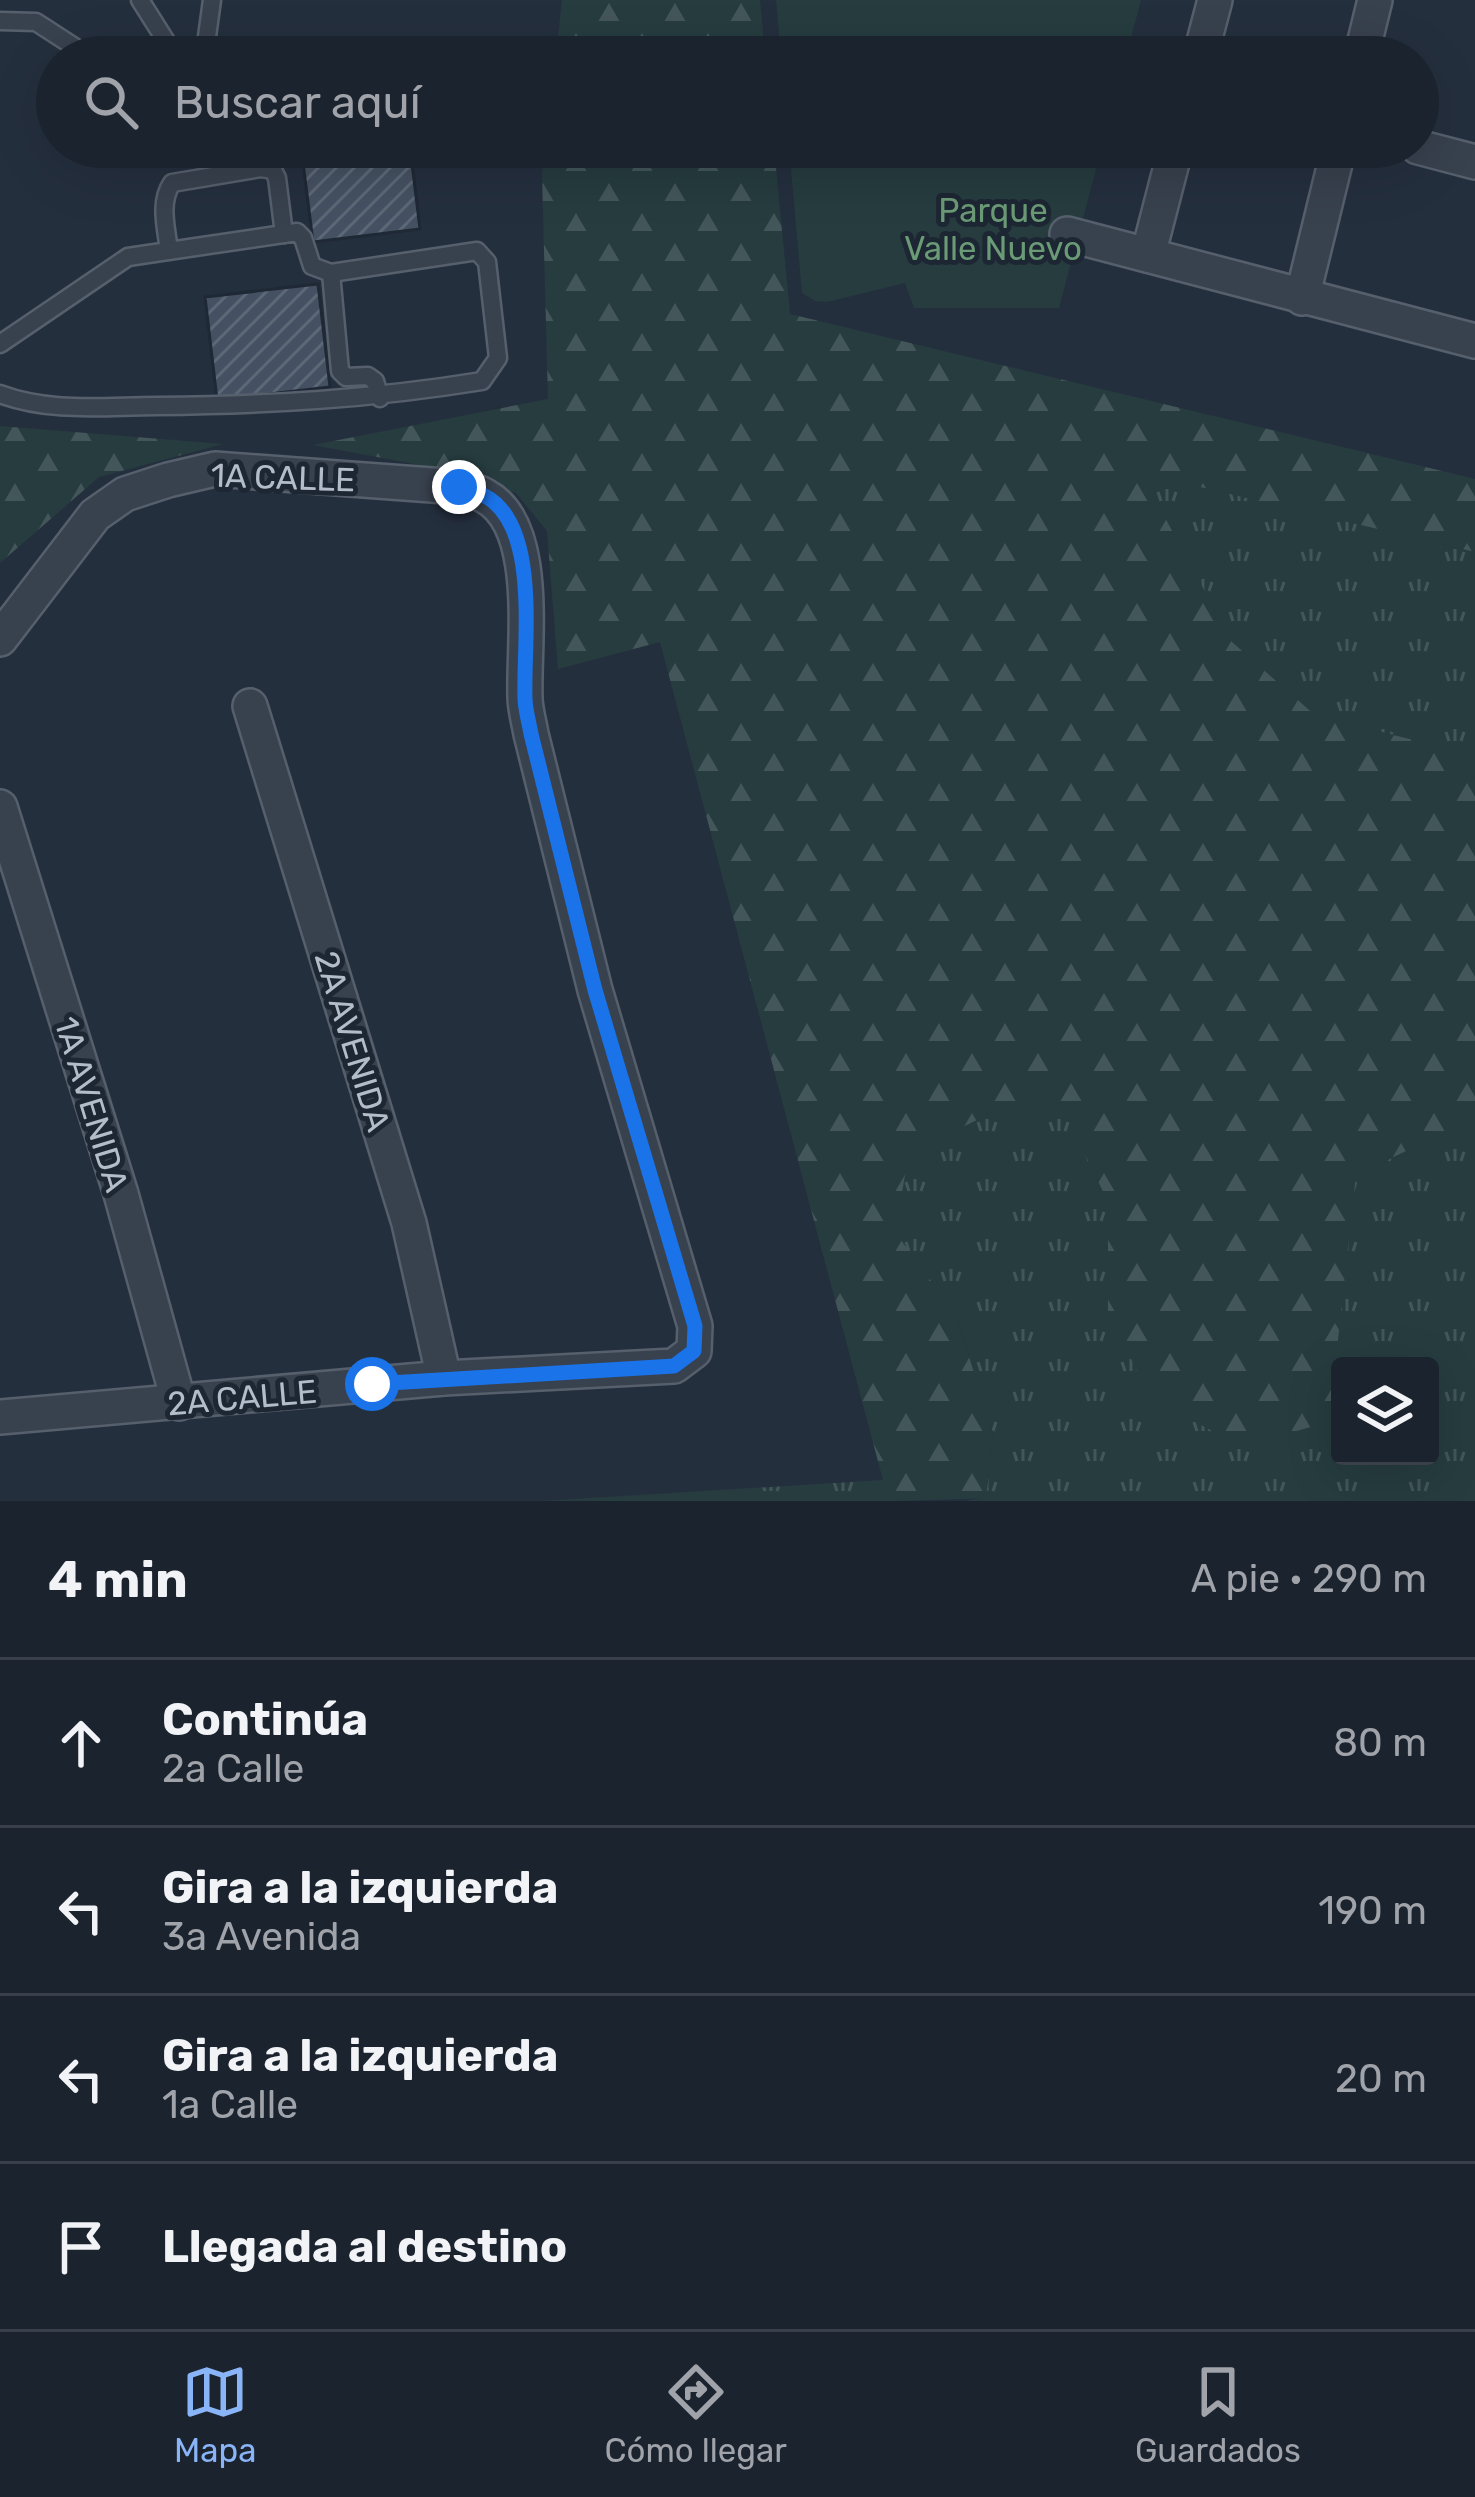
<!DOCTYPE html>
<html lang="es">
<head>
<meta charset="utf-8">
<style>
  :root { --surface:#1b232e; --page:#282f3a; --text:#f1f3f6; --muted:#a0a4aa; --line:#39404a; --accent:#8ab4f8 }
  body { margin:0; font-family:Rubik,sans-serif; background:var(--page); color:var(--text) }
  .controls { position:absolute; right:36px; bottom:36px; display:grid; overflow:hidden; border-radius:12px; box-shadow:0 12px 48px #0002 }
  .controls button { width:108px; height:108px; display:grid; place-items:center; padding:0; border:0; border-bottom:3px solid var(--line); background:var(--surface); color:var(--text); font:60px sans-serif }
  .stop { position:absolute; width:36px; height:36px; margin:-27px; border:9px solid #1a73e8; border-radius:50%; background:#fff }
  .stop.end { background:#1a73e8; border-color:#fff; box-shadow:0 3px 12px #0008 }
  .list { margin:0; padding:0; list-style:none }
  h2 { display:flex; justify-content:space-between; align-items:center; height:156px; margin:0; padding:0 48px; font-size:51px }
  h2 small { font-size:39px; font-weight:400; color:var(--muted) }
  .list li { display:grid; grid-template-columns:78px 1fr auto; gap:36px; align-items:center; box-sizing:border-box; height:168px; padding:0 48px; border-top:3px solid var(--line) }
  .list b { display:block; font-size:45px; white-space:nowrap }
  .list p { margin:0; font-size:39px; white-space:nowrap; color:var(--muted) }
  .list em { font-size:39px; font-style:normal; color:var(--muted) }
  .icon { flex:none; width:66px; height:66px; fill:none; stroke:currentColor; stroke-width:2; stroke-linecap:round; stroke-linejoin:round }
  .map { position:relative; flex:none; width:1475px; height:1501px; overflow:hidden }
  .search { position:absolute; background:var(--surface); box-shadow:0 12px 48px #0002; left:36px; right:36px; top:36px; height:132px; display:flex; align-items:center; gap:30px; box-sizing:border-box; padding:0 42px; border-radius:66px; color:var(--muted); font-size:45px }
  .sheet { height:828px; background:var(--surface) }
  nav { display:flex; justify-content:space-around; align-items:center; box-sizing:border-box; height:168px; border-top:3px solid var(--line); background:var(--surface); font-size:33px; color:var(--muted) }
  nav a { display:grid; justify-items:center; gap:6px }
  nav .on { color:var(--accent) }
  .map>svg:first-child { display:block }
  .grass { fill:url(#grass-tufts); fill-rule:evenodd }
  .forest { fill:url(#forest-firs) }
  .green { fill:#263c3f }
  .building { fill:url(#building-hatch); stroke:#1f2835; stroke-width:3 }
  .lines { fill:none; stroke-linecap:round; stroke-linejoin:round }
  .lane-casing { stroke:#565f6c; stroke-width:21 }
  .street-casing { stroke:#565f6c; stroke-width:38 }
  .lane { stroke:#38414e; stroke-width:16 }
  .street { stroke:#38414e; stroke-width:33 }
  .route { stroke:#1a73e8; stroke-width:15 }
  .labels { text-anchor:middle; stroke-width:10; stroke-linejoin:round; paint-order:stroke }
  .park-label { font-size:33px; fill:#6b9a76; stroke:#1d2633 }
  .street-label { font-size:33px; fill:#b4bcc9; stroke:#1d2633 }
</style>
</head>
<body>
<div class="map">
<svg width="1475" height="1501" viewBox="0 0 1475 1501">
  <defs>
    <pattern id="grass-tufts" width="24" height="20" patternUnits="userSpaceOnUse" patternTransform="scale(3)"><rect width="24" height="20" fill="#263c3f"/><path d="M3 7l-1-3M5 7V3M7 7l1-3M15 17l-1-3M17 17v-4M19 17l1-3" fill="none" stroke="#435659"/></pattern>
    <pattern id="forest-firs" width="22" height="20" patternUnits="userSpaceOnUse" patternTransform="scale(3)"><rect width="22" height="20" fill="#263c3f"/><path d="M5 1l3.5 6h-7zM16 11l3.5 6h-7z" fill="#435659"/></pattern>
    <pattern id="building-hatch" width="6" height="6" patternUnits="userSpaceOnUse" patternTransform="scale(3)"><rect width="6" height="6" fill="#455162"/><path d="M-1 1l2-2M0 6l6-6M5 7l2-2" fill="none" stroke="#5d6877"/></pattern>
  </defs>
  <rect width="100%" height="100%" fill="#242f3e"/>
  <!-- grass -->
  <g class="grass">
    <path d="M1140,472L1475,552V778L1425,743L1316,716L1232,642Z"/>
    <path d="M1061,1103L1108,1202V1310L1356,1175L1475,1118V1501H965L986,1497L993,1433L956,1315L894,1232L909,1153L1006,1106ZM1340,1366H1430V1456H1340Z"/>
    <path d="M883,1480L901,1501H543Z"/>
  </g>
  <!-- forest -->
  <g class="forest">
    <path d="M562,0H760L765,57H556Z"/>
    <path d="M546,147H774L790,314L1475,479V552L1141,473L1232,642L1316,716L1426,743L1475,778V1118L1356,1175L1329,1422L1242,1446L1150,1399L1108,1310V1202L1061,1104L1006,1106L909,1153L895,1232L956,1315L993,1433L986,1498L901,1501L883,1480L660,642L558,669L547,531L516,493L436,468L313,445L548,399L542,175Z"/>
    <path d="M0,426L223,444L99,477L0,563Z"/>
  </g>
  <!-- green -->
  <g class="green">
    <path d="M776,0H1141L1126,57H781Z"/>
    <path d="M789,147H1102L1059,308H914L905,283L827,302L815,301L802,293Z"/>
  </g>
  <!-- building -->
  <g class="building">
    <path d="M301,147H410L420,229L313,242Z"/>
    <path d="M318,284L330,387L217,400L205,297Z"/>
  </g>
  <g class="lines">
    <!-- lane casing -->
    <g class="lane-casing">
      <g id="lane">
        <path d="M140,0L176,57"/>
        <path d="M0,21L36,22L90,57"/>
        <path d="M194,57L206,44L212,0"/>
        <path d="M169,250C166,227 159,202 172,183L261,168L273,170L277,178L284,234"/>
        <path d="M331,273L340,371L346,377L368,376L375,381L380,398"/>
        <path d="M0,344L128,257L297,232L303,238L312,266L331,273L477,251L487,262L498,358L482,381C371,399 269,405 157,406C104,406 51,413 0,394"/>
      </g>
    </g>
    <!-- street casing -->
    <g class="street-casing">
      <g id="street">
        <path d="M1200,57L1215,0"/>
        <path d="M1361,57L1375,0"/>
        <path d="M1418,147L1475,162"/>
        <path d="M1067,234L1475,341"/>
        <path d="M1148,255L1176,147"/>
        <path d="M1302,298L1339,147"/>
        <path d="M0,639L95,515L125,494L168,480L215,469L459,487C467,490 478,491 485,496C541,526 523,645 525,697C525,709 529,722 531,734L595,990L695,1326L694,1351L674,1366L444,1378L0,1417"/>
        <path d="M250,706L409,1223L444,1378"/>
        <path d="M0,807L121,1194L179,1403"/>
      </g>
    </g>
    <!-- lane -->
    <use href="#lane" class="lane"/>
    <!-- street -->
    <use href="#street" class="street"/>
  </g>
  <g class="lines">
    <!-- route -->
    <path class="route" d="M372,1384L674,1366L694,1351L695,1326L595,990L531,734C529,722 525,709 525,698C523,645 541,526 485,496C478,492 467,490 459,487"/>
  </g>
  <g class="labels">
    <!-- park labels -->
    <g class="park-label">
      <text x="993" y="222">Parque<tspan x="993" dy="38">Valle Nuevo</tspan></text>
    </g>
    <!-- street labels -->
    <g class="street-label">
      <text transform="translate(283 477) rotate(2)" y="12">1A CALLE</text>
      <text transform="translate(353 1041) rotate(73)" y="12">2A AVENIDA</text>
      <text transform="translate(92 1104) rotate(73)" y="12">1A AVENIDA</text>
      <text transform="translate(242 1397) rotate(-5)" y="12">2A CALLE</text>
    </g>
  </g>
</svg>
<div class="controls">
<button><svg class="icon" aria-label="layers" viewBox="0 0 24 24"><path d="M12 4l9 5-9 5-9-5zM3 14l9 5 9-5"/></svg></button>
</div>
<div class="stop" style="left:372px;top:1384px"></div>
<div class="stop end" style="left:459px;top:487px"></div>
<div class="search"><svg class="icon" aria-label="search" viewBox="0 0 24 24"><circle cx="10" cy="10" r="6"/><path d="M15 15l6 6"/></svg>Buscar aquí</div>
</div>
<section class="sheet">
<h2>4 min<small>A pie · 290 m</small></h2>
<ul class="list">
<li><svg class="icon" aria-label="ahead" viewBox="0 0 24 24"><path d="M12 20V5M6 11l6-6 6 6"/></svg><div><b>Continúa</b><p>2a Calle</p></div><em>80 m</em></li>
<li><svg class="icon" aria-label="left" viewBox="0 0 24 24"><path d="M17 20v-9H6M10 6l-5 5 5 5"/></svg><div><b>Gira a la izquierda</b><p>3a Avenida</p></div><em>190 m</em></li>
<li><svg class="icon" aria-label="left" viewBox="0 0 24 24"><path d="M17 20v-9H6M10 6l-5 5 5 5"/></svg><div><b>Gira a la izquierda</b><p>1a Calle</p></div><em>20 m</em></li>
<li><svg class="icon" aria-label="arrive" viewBox="0 0 24 24"><path d="M6 21V4h12l-3 4 3 4H6"/></svg><div><b>Llegada al destino</b></div></li>
</ul>
</section>
<nav>
<a class="on"><svg class="icon" aria-label="map" viewBox="0 0 24 24"><path d="M3 6l6-2 6 2 6-2v14l-6 2-6-2-6 2zM9 4v14M15 6v14"/></svg>Mapa</a>
<a><svg class="icon" aria-label="directions" viewBox="0 0 24 24"><path d="M12 3l9 9-9 9-9-9zM9 14v-3h6M13 9l2 2-2 2"/></svg>Cómo llegar</a>
<a><svg class="icon" aria-label="saved" viewBox="0 0 24 24"><path d="M7 4h10v16l-5-4-5 4z"/></svg>Guardados</a>
</nav>
</body>
</html>
